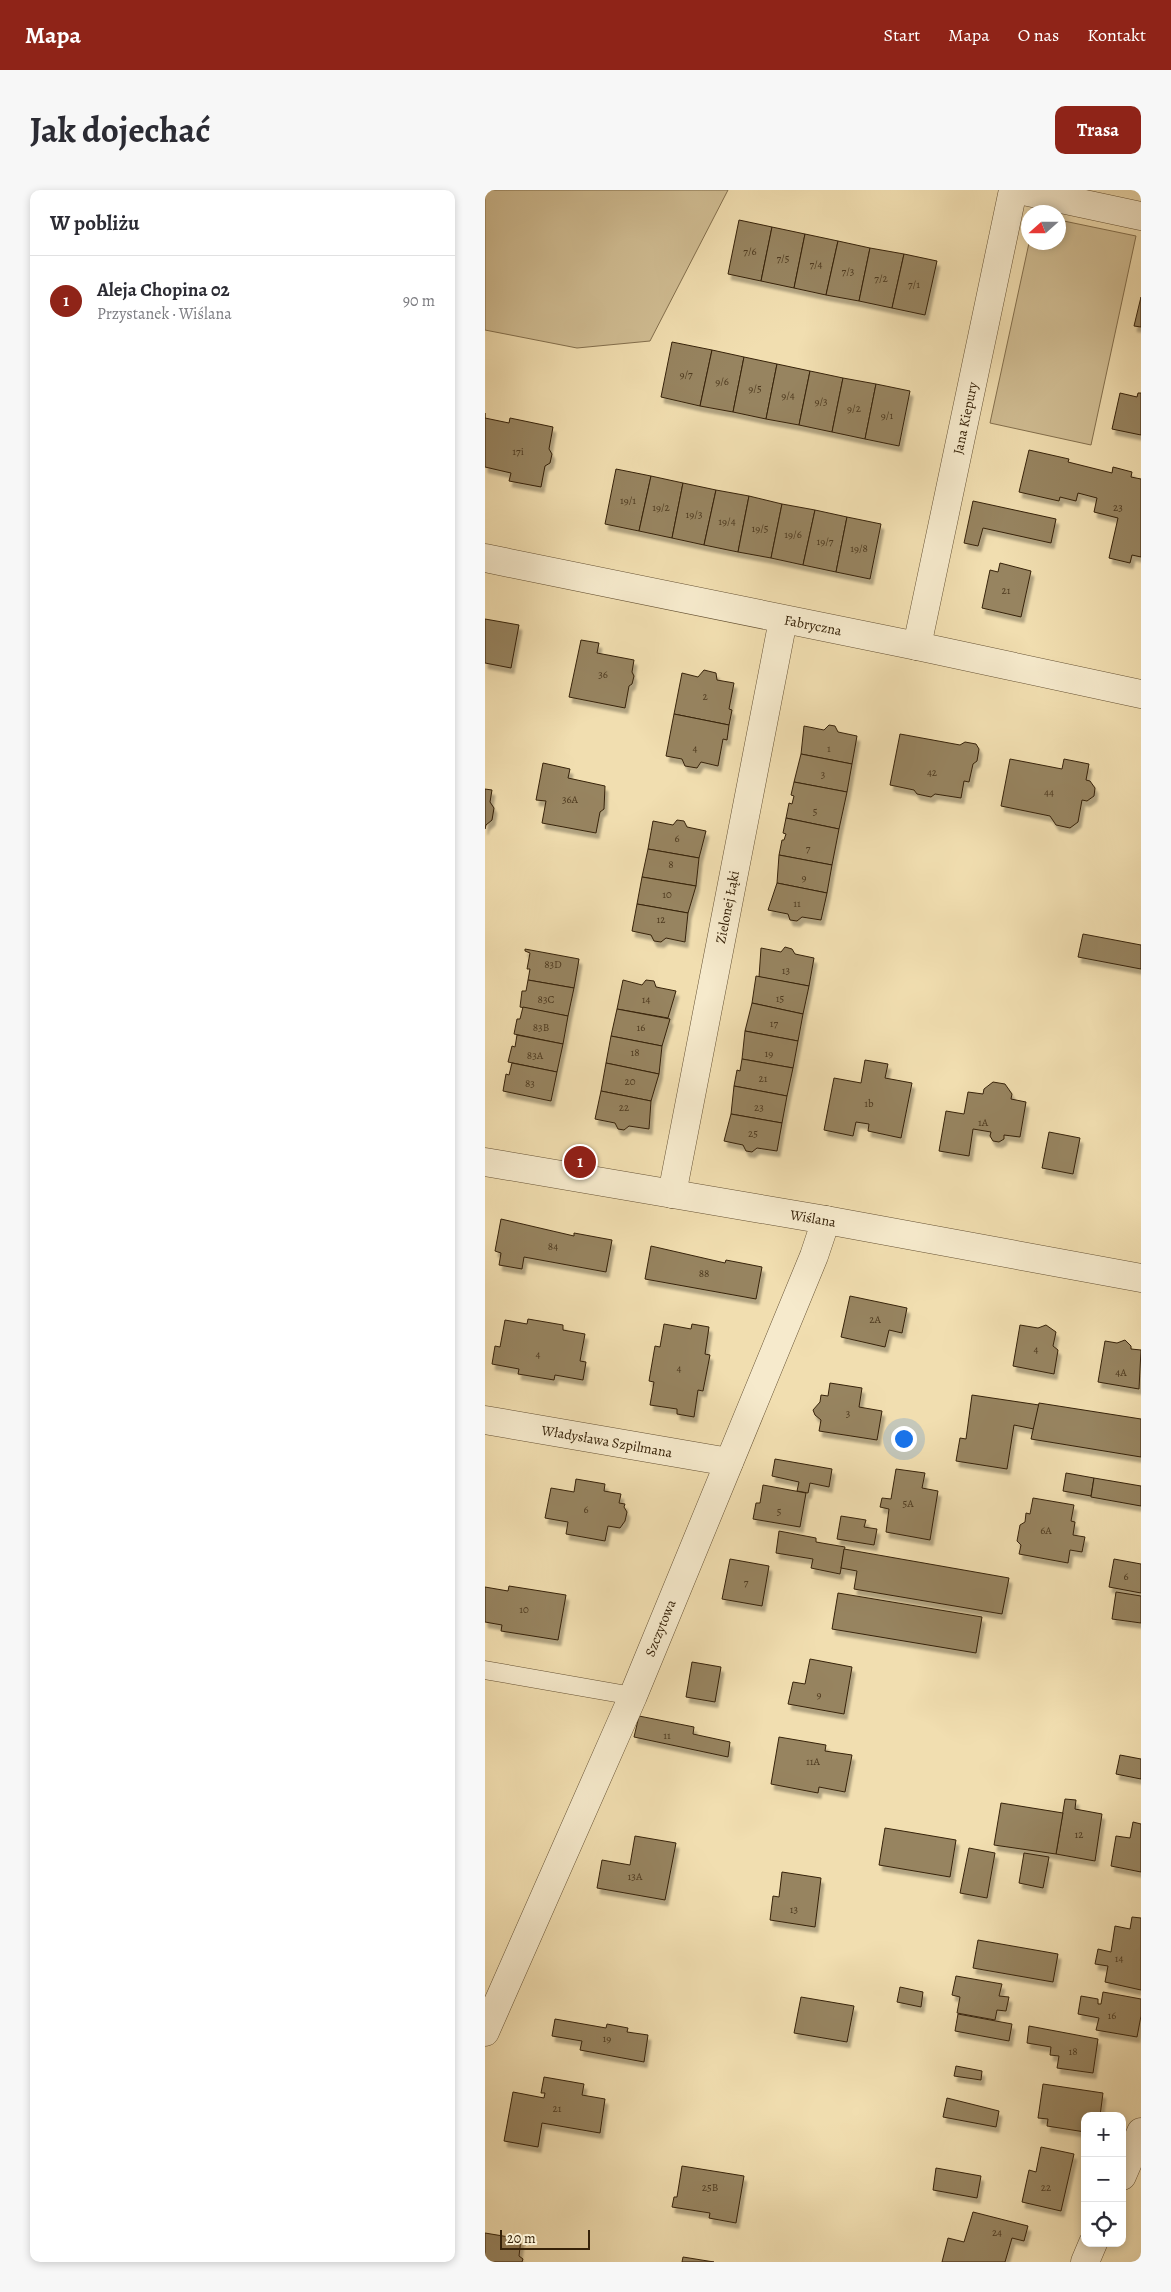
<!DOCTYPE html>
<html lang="pl">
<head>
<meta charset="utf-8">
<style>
  :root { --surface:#fff; --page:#f7f7f7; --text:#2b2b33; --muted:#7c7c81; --line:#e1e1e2; --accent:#8f2418 }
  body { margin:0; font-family:Alegreya,serif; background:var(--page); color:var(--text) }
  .controls { position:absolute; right:15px; bottom:15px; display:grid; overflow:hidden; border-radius:10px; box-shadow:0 2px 8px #0003 }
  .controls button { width:45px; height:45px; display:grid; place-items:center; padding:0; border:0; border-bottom:1px solid var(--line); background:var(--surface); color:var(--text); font:25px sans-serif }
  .compass { position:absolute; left:536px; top:15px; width:45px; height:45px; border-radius:50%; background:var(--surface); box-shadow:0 2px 8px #0003; rotate:249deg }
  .scale { position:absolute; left:15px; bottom:12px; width:90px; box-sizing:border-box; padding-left:5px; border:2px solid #362209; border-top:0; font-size:14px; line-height:18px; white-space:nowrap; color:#362209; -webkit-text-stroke:4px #f6eacc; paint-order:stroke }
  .you { position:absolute; left:418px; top:1248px; width:18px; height:18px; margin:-12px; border:4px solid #fff; border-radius:50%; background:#1a73e8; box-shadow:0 0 0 8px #1a73e833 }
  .badge { display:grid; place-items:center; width:32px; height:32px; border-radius:50%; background:var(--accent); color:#fff; font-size:16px; font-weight:700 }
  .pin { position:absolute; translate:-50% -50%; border:2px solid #fff; box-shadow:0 1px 5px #0006 }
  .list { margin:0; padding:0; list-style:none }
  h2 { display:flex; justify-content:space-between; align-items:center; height:65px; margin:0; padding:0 20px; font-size:21px }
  h2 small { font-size:16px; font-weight:400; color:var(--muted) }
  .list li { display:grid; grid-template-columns:32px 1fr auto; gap:15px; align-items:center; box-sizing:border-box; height:90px; padding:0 20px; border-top:1px solid var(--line) }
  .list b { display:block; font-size:19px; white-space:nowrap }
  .list p { margin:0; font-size:16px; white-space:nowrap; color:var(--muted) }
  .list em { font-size:16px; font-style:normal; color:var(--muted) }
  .icon { flex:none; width:28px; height:28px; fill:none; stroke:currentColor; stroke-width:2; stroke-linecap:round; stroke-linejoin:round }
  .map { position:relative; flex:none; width:656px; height:2072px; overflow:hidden; border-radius:10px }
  header { display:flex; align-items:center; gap:30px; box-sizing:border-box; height:70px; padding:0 25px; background:var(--accent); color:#fff }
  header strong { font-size:24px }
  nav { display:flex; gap:28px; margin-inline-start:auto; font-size:18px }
  .intro { display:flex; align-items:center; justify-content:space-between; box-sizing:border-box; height:120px; padding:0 30px }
  h1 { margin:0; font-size:35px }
  .button { padding:12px 22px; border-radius:10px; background:var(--accent); color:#fff; font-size:18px; font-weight:700 }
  main { display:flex; gap:30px; padding:0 30px }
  aside { flex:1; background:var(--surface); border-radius:10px; box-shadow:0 2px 8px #0003 }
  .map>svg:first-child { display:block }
  .green { fill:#d1be94; stroke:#84704e }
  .building { fill:#978460; stroke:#362209; filter:url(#shadow) }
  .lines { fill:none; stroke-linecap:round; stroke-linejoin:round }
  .service-casing { stroke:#655133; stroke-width:19 }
  .minor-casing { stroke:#655133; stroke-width:29 }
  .tertiary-casing { stroke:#655133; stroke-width:29 }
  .service { stroke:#f6eacc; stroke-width:18 }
  .minor { stroke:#f6eacc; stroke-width:28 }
  .tertiary { stroke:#f6eacc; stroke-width:28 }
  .labels { text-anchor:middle; stroke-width:4; stroke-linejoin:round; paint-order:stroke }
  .number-label { font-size:11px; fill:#4e3a1f }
  .street-label { font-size:14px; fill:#362209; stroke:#f6eacc }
</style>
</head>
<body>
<header>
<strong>Mapa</strong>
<nav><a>Start</a><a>Mapa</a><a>O nas</a><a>Kontakt</a></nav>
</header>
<div class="intro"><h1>Jak dojechać</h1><a class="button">Trasa</a></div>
<main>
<aside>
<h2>W pobliżu<small></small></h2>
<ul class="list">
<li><span class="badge">1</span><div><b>Aleja Chopina 02</b><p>Przystanek · Wiślana</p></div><em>90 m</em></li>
</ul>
</aside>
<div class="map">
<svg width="656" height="2072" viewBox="0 0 656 2072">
  <defs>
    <filter id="shadow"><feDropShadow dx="3" dy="5.5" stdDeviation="1" flood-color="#0004"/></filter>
  </defs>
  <rect width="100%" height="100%" fill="#f1deb0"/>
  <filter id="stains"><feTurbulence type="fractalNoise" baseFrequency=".004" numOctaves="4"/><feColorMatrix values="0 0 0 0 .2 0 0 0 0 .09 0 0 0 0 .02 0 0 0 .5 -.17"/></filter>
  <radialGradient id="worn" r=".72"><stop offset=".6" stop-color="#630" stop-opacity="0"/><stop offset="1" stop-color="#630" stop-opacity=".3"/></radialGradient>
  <!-- green -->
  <g class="green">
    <path d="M0,0H243L165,151L92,158L0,140Z"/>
    <path d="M574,30L651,46L606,255L505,233L544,53L574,52Z"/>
  </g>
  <!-- building -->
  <g class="building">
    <path d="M254,30L287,37L276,91L243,84Z"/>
    <path d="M287,37L320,44L309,98L276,91Z"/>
    <path d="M320,44L353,51L341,105L309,98Z"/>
    <path d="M353,51L385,58L374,111L341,105Z"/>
    <path d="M385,58L419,64L407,118L374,111Z"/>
    <path d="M419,64L452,71L440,125L407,118Z"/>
    <path d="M656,107V137L649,136Z"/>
    <path d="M187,152L227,160L215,216L176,207Z"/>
    <path d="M227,160L259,167L248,222L215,216Z"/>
    <path d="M259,167L292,174L281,229L248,222Z"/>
    <path d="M292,174L325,181L314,235L281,229Z"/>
    <path d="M325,181L358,188L347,242L314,235Z"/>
    <path d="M358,188L391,194L380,249L347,242Z"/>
    <path d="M391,194L425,201L414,256L380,249Z"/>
    <path d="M635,203L652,207L653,203H656V245L627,239Z"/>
    <path d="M0,223V228L24,233L25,228L68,237L64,259L67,264L65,273L60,276L56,297L24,291L26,283L0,277Z"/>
    <path d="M544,260L584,269L583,272L627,283L628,277L647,282L646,287L656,289V367L647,365L645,373L624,368L633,328L609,322L612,308L593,303L591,311L575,307L574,311L534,302Z"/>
    <path d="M131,279L166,286L154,341L120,334Z"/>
    <path d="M166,286L198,293L187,348L154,341Z"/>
    <path d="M198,293L231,300L219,355L187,348Z"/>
    <path d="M231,300L264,306L253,362L219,355Z"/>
    <path d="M264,306L297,314L286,368L253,362Z"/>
    <path d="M488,311L571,329L566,353L498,338L493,356L479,353Z"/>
    <path d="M297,314L330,320L318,375L286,368Z"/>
    <path d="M330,320L362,327L351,382L318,375Z"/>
    <path d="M362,327L396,334L385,389L351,382Z"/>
    <path d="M515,373L546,381L536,427L497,418L505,380L513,382Z"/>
    <path d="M0,429L34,435L26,478L0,473Z"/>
    <path d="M96,450L114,453L112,463L149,470L147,482L149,486L147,494L144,496L140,518L84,507Z"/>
    <path d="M219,480L231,483L232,490L249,493L244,519L247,520L244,535L189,524L197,483L213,487Z"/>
    <path d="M189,524L244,535L242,550L238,549L233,576L216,572L212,578L200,576L197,569L181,566Z"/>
    <path d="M344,535L350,536L353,542L372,546L367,574L316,564L319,536L339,540Z"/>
    <path d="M415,544L475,555L480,552L491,554L494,559L492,571L488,574L484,592L479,591L476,608L450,604L446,607L432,604L429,600L405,595Z"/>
    <path d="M316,564L367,574L362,602L309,592Z"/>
    <path d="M525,569L577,579L579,569L604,574L601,590L605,591L610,598L609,606L602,611L597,610L593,632L585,638L571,635L565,626L516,616Z"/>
    <path d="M58,573L85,579L83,588L120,596L119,619L115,622L111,643L57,633L61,611L51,610Z"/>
    <path d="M309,592L362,602L354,639L301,628L304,613L307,614L309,606L306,605Z"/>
    <path d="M0,599L7,600L5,612L9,618L7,630L1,635L0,639Z"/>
    <path d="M301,628L354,639L347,675L294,665L297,650H299L301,644L298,643Z"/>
    <path d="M192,630L199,631L202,637L221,641L214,668L163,659L168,631L188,635Z"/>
    <path d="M163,659L214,668L211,696L157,687Z"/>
    <path d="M294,665L347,675L342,703L292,693Z"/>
    <path d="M157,687L211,696L203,723L152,714Z"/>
    <path d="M292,693L342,703L336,730L317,727L312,731L305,730L303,724L283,720Z"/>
    <path d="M152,714L203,723L200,752L181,748L176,752L169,751L166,745L147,741Z"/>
    <path d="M598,744L656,755V779L593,767Z"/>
    <path d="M300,757L307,759L310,764L329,768L324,796L274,787L276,758L296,762Z"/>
    <path d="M40,759L94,769L89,798L43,790L45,779H42L45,763L40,761Z"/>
    <path d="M271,786L324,796L318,824L267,813Z"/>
    <path d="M43,790L89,798L83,826L35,817L37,801H41Z"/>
    <path d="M138,790L157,795L161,790L169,791L171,797L191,801L183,828L132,819Z"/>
    <path d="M267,813L318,824L313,851L260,841Z"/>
    <path d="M38,817L83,826L78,854L29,844L32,829H35Z"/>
    <path d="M132,819L185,829L177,856L126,846Z"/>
    <path d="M260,841L313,851L308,878L257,869Z"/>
    <path d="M32,845L78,854L72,882L23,872L27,856L30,857Z"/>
    <path d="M126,846L177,856L174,884L121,873Z"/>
    <path d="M257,869L308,878L302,906L249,896L252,880L255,881Z"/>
    <path d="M380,870L403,874L400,888L427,893L416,948L383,941L384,934L371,932L368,946L339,940L349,888L376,893Z"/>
    <path d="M27,873L72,882L66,911L18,901L21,884L24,885Z"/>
    <path d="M121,873L174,884L166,911L116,901Z"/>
    <path d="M508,892L520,894L527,904L526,909L541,912L535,947L519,945V949L514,952L508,951L505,946L506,942L488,939L484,966L454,961L461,921L479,924L483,902L498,904L499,899Z"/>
    <path d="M249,896L302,906L297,933L246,924Z"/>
    <path d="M116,901L166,911L164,939L144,936L139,940L133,939L130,933L110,929Z"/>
    <path d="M246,924L297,933L292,961L272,958L267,962L261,961L258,955L239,951Z"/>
    <path d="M564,942L595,948L588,984L557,978Z"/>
    <path d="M16,1029L89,1046V1043L127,1050L121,1082L39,1067L37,1079L14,1075L16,1063L10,1061Z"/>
    <path d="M166,1056L240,1073L241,1070L277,1077L271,1109L160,1089Z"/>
    <path d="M365,1106L422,1118L417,1143L404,1140L400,1157L356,1147Z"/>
    <path d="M43,1129L78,1135V1140L100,1144L95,1171L101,1172L98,1190L70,1185L69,1190L33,1184L34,1179L7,1174L10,1156L15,1157L20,1130L42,1134Z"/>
    <path d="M179,1134L206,1139L207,1134L224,1137L220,1164L225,1165L218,1201L213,1200L209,1227L192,1224V1219L165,1215L169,1192L164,1191L170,1156L175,1157Z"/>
    <path d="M535,1135L553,1138L561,1135L571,1142L568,1156L573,1160L569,1184L528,1176Z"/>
    <path d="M640,1150L646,1156V1159L656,1160L654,1199L613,1192L620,1151L632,1153Z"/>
    <path d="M345,1193L377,1198L374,1217L397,1221L392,1250L334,1241L336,1230L330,1225L328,1220L335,1212L336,1205L343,1206Z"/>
    <path d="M487,1205L554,1215L549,1239L529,1235L522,1279L471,1271L475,1248L481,1249Z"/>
    <path d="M554,1213L656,1229V1267L546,1249Z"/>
    <path d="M290,1269L347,1279L344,1297L325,1293L323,1303L312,1301L314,1292L287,1286Z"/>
    <path d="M411,1279L440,1283L437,1298L453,1301L445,1350L401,1342L404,1319L395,1317L397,1308L406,1309Z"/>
    <path d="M581,1283L609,1288L606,1306L578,1301Z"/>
    <path d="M609,1288L656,1296V1316L606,1307Z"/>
    <path d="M91,1289L120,1294L119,1301L136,1304L134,1313L140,1314L139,1317L142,1322L140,1331L135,1338L123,1336L120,1351L81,1344L83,1332L60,1328L66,1298L89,1302Z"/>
    <path d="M278,1295L321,1303L315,1337L268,1329L271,1313H275Z"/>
    <path d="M548,1308L589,1315L586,1331L590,1332L588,1345L600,1347L597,1362L585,1360L583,1373L534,1364L536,1355L532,1351L535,1335L540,1332L541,1323L545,1324Z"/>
    <path d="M356,1326L381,1330L379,1337L392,1339L389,1355L352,1349Z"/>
    <path d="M294,1341L331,1348V1352L360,1357L355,1384L326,1378L328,1369L291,1363Z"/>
    <path d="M359,1359L524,1388L517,1424L369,1399L372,1381L356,1378Z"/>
    <path d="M245,1369L284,1376L277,1416L237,1409Z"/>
    <path d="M629,1369L656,1374V1403L624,1397Z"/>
    <path d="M24,1396L81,1405L73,1450L16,1441L17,1435L0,1432V1397L23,1401Z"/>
    <path d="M631,1402L656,1406V1433L627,1429Z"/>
    <path d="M353,1403L497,1427L491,1463L347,1439Z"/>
    <path d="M325,1469L367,1477L359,1524L303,1514L308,1492L320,1494Z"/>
    <path d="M207,1472L236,1477L230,1512L201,1507Z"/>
    <path d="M154,1526L209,1537L208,1544L245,1552L243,1567L149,1547Z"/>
    <path d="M294,1547L341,1555L340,1561L367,1565L360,1602L334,1597L333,1603L286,1594Z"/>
    <path d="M635,1565L656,1569V1589L631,1584Z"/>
    <path d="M580,1609L591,1610L590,1619L617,1624L610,1671L571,1664Z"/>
    <path d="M516,1613L578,1623L571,1664L509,1655Z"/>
    <path d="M648,1632L656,1634V1682L626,1676L631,1646L645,1648Z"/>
    <path d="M400,1638L471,1650L465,1687L394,1675Z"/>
    <path d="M150,1646L191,1653L180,1710L112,1698L117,1670L145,1675Z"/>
    <path d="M484,1658L510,1663L502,1708L475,1703Z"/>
    <path d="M539,1663L564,1667L558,1698L534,1693Z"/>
    <path d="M297,1682L336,1688L330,1737L285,1730L288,1706L294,1707Z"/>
    <path d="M647,1727L656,1728V1800L620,1792L623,1776L610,1774L613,1759L626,1762L630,1736L645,1739Z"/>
    <path d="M493,1750L573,1764L568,1792L488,1778Z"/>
    <path d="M471,1786L517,1794L514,1806L524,1807L521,1821L512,1820L510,1830L472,1823L475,1807L467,1805Z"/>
    <path d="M415,1797L438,1802L436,1817L412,1812Z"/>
    <path d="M618,1802L656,1809V1826L652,1847L611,1840L614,1828L593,1824L596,1806L613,1809V1814H616Z"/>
    <path d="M316,1807L369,1816L362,1852L309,1843Z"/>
    <path d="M473,1824L527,1834L524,1851L470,1841Z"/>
    <path d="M70,1829L121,1838L122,1834L143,1838L142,1842L163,1845L159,1872L95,1860L97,1851L67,1846Z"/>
    <path d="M544,1836L613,1849L608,1883L572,1878L574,1866L565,1865L566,1857L542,1853Z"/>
    <path d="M471,1876L497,1881L496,1890L469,1886Z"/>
    <path d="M59,1887L99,1894L97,1905L120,1909L115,1943L57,1933L53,1957L19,1951L28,1902L59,1908L60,1903H56Z"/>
    <path d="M558,1894L618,1903L615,1926H600V1942L562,1936L563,1929L553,1928Z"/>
    <path d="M462,1908L514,1921L511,1937L458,1927Z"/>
    <path d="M556,1957L589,1964L576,2021L537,2012L544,1980L551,1982Z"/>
    <path d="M197,1976L259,1986L251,2033L224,2028L225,2023L187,2017L189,2007H192Z"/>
    <path d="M451,1978L496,1986L492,2008L448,2000Z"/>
    <path d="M488,2022L543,2036L539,2051L527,2048L520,2072H457L463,2048L479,2052Z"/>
    <path d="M0,2043L36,2049L34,2066L38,2069L37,2072H0Z"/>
    <path d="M198,2067L229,2072H197Z"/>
  </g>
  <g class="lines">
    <!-- service casing -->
    <g class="service-casing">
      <path id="service" d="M0,1480L148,1506"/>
    </g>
    <!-- minor casing -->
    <g class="minor-casing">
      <g id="minor">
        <path d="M534,0L656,26"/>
        <path d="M0,368L432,456L656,504"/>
        <path d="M432,456L528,0"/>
        <path d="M0,972L341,1030L656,1088"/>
        <path d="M187,1004L298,430"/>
        <path d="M0,1230L244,1272"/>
        <path d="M0,1842L148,1506L329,1066L341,1030"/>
      </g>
    </g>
    <!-- tertiary casing -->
    <g class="tertiary-casing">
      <g id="tertiary">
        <path d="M637,1986L656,1942"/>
        <path d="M600,2072L608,2053"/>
      </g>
    </g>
    <!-- service -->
    <use href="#service" class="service"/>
    <!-- minor -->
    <use href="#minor" class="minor"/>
    <!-- tertiary -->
    <use href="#tertiary" class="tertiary"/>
  </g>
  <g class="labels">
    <!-- number labels -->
    <g class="number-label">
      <text x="265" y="65">7/6</text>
      <text x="298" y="72">7/5</text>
      <text x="331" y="78">7/4</text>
      <text x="363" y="85">7/3</text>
      <text x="396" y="92">7/2</text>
      <text x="429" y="98">7/1</text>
      <text x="201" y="188">9/7</text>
      <text x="237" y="195">9/6</text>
      <text x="270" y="202">9/5</text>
      <text x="303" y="209">9/4</text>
      <text x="336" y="215">9/3</text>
      <text x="369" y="222">9/2</text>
      <text x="402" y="229">9/1</text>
      <text x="33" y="265">17i</text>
      <text x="143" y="314">19/1</text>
      <text x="176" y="321">19/2</text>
      <text x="633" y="321">23</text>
      <text x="209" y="328">19/3</text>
      <text x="242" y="335">19/4</text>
      <text x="275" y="342">19/5</text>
      <text x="308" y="348">19/6</text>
      <text x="340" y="355">19/7</text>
      <text x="374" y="362">19/8</text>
      <text x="521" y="404">21</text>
      <text x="118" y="488">36</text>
      <text x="220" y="510">2</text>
      <text x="210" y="562">4</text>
      <text x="344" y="562">1</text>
      <text x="447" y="586">42</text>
      <text x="338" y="588">3</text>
      <text x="564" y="606">44</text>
      <text x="85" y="613">36A</text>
      <text x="330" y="625">5</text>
      <text x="192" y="652">6</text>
      <text x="323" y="662">7</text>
      <text x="186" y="678">8</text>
      <text x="319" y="691">9</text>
      <text x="182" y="708">10</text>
      <text x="312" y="717">11</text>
      <text x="176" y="733">12</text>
      <text x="68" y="778">83D</text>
      <text x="301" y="784">13</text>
      <text x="295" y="812">15</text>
      <text x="61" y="813">83C</text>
      <text x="161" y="813">14</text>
      <text x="289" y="837">17</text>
      <text x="56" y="841">83B</text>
      <text x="156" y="841">16</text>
      <text x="150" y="866">18</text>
      <text x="284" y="867">19</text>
      <text x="50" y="869">83A</text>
      <text x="278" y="892">21</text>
      <text x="145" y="895">20</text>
      <text x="45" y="897">83</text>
      <text x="384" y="917">1b</text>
      <text x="139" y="921">22</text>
      <text x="274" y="921">23</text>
      <text x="498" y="936">1A</text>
      <text x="268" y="947">25</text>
      <text x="68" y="1060">84</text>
      <text x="219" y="1087">88</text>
      <text x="390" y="1133">2A</text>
      <text x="551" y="1163">4</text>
      <text x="53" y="1168">4</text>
      <text x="194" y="1182">4</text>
      <text x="636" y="1186">4A</text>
      <text x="363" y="1227">3</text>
      <text x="423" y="1317">5A</text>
      <text x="101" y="1323">6</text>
      <text x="294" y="1325">5</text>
      <text x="561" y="1344">6A</text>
      <text x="641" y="1390">6</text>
      <text x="261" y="1396">7</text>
      <text x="39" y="1423">10</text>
      <text x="334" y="1508">9</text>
      <text x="182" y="1549">11</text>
      <text x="328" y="1575">11A</text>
      <text x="594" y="1648">12</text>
      <text x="150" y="1690">13A</text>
      <text x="309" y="1723">13</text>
      <text x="634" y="1772">14</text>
      <text x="627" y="1829">16</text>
      <text x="122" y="1852">19</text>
      <text x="588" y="1865">18</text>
      <text x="72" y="1922">21</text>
      <text x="225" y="2001">25B</text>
      <text x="561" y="2001">22</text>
      <text x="512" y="2046">24</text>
    </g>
    <!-- street labels -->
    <g class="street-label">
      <text transform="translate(480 228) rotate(-78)" y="5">Jana Kiepury</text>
      <text transform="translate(328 435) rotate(11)" y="5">Fabryczna</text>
      <text transform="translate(242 717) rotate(-79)" y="5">Zielonej Łąki</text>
      <text transform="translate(328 1028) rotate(10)" y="5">Wiślana</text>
      <text transform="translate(122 1251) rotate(10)" y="5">Władysława Szpilmana</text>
      <text transform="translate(175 1438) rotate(-68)" y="5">Szczytowa</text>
    </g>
  </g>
  <rect width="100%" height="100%" filter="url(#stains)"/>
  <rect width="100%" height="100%" fill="url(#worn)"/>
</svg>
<div class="controls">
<button>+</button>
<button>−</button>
<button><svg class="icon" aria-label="locate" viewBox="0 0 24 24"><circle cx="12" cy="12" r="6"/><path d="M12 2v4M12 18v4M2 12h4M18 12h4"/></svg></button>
</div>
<svg class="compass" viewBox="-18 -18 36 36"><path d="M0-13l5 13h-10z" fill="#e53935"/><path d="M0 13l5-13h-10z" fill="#7c7c81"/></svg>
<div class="scale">20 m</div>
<div class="you"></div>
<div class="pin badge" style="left:95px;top:972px">1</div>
</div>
</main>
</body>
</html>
